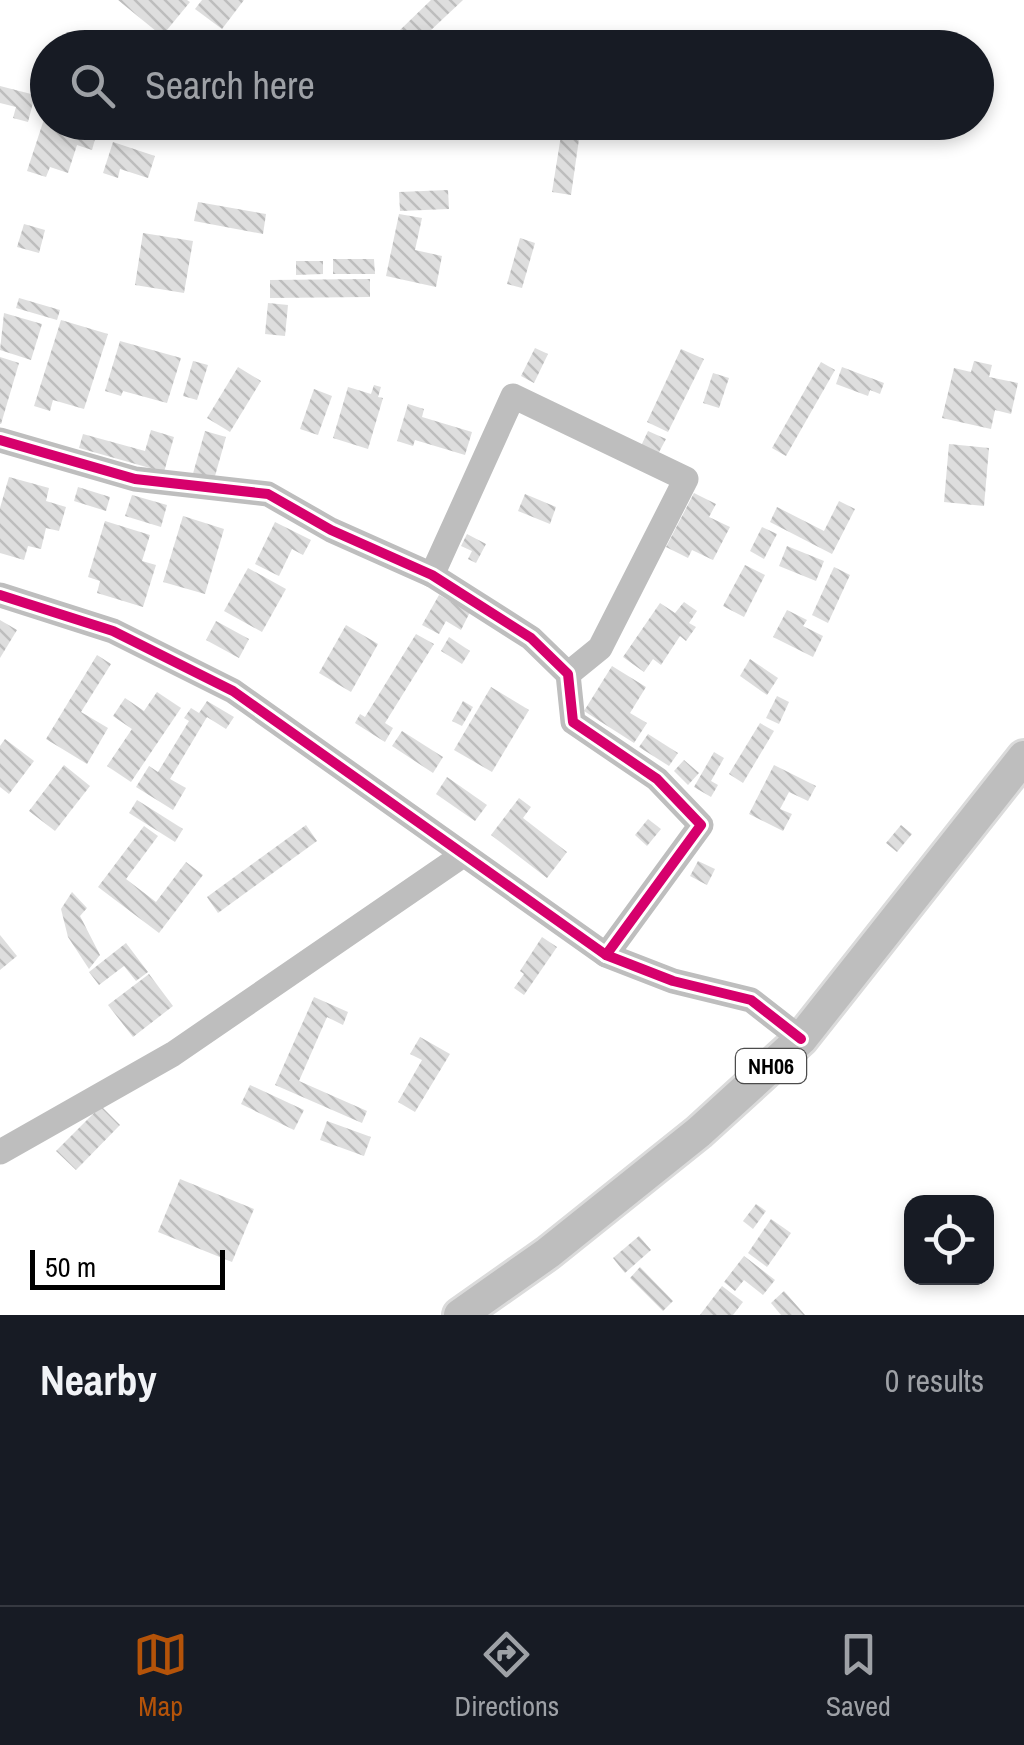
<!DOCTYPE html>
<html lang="en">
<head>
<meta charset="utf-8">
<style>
  :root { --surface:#171b24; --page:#242831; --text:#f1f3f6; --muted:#9ea1a6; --line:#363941; --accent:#b45309 }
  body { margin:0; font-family:"Archivo Narrow",sans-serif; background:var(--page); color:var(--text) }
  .controls { position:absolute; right:30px; bottom:30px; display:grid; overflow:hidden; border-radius:20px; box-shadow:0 5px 15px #0003 }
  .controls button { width:90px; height:90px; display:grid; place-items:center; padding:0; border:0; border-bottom:2px solid var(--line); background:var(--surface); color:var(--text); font:50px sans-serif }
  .scale { position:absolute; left:30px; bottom:25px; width:195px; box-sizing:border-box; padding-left:10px; border:5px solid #000; border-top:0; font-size:28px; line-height:35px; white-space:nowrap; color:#000; -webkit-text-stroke:8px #fff; paint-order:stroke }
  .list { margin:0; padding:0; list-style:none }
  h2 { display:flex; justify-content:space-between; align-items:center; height:130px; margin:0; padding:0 40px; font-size:42px }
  h2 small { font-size:32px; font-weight:400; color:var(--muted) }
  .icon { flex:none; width:55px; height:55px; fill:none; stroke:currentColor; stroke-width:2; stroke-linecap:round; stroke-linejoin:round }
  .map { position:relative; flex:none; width:1024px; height:1315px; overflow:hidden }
  .search { position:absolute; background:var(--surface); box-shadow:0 5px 15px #0003; left:30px; right:30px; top:30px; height:110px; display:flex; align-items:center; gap:25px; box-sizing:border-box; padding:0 35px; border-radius:55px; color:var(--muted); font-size:38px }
  .sheet { height:290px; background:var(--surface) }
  nav { display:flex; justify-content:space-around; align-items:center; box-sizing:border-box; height:140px; border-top:2px solid var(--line); background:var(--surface); font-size:28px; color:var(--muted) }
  nav a { display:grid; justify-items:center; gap:5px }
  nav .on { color:var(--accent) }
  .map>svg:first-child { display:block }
  .building { fill:url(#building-back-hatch) }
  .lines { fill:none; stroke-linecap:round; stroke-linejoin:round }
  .major-casing { stroke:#dbdbdb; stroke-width:38 }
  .minor { stroke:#bebebe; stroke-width:25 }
  .major { stroke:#bebebe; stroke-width:32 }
  .cycleway-casing { stroke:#fff; stroke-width:16 }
  .cycleway { stroke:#d6006c; stroke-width:10 }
  .labels { text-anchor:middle; stroke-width:10; stroke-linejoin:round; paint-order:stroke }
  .shield { fill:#fff; stroke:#4c4c4c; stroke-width:2.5 }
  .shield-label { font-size:22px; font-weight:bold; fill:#000 }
</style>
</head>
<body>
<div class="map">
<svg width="1024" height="1315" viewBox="0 0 1024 1315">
  <defs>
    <pattern id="building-back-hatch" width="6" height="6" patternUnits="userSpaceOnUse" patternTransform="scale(2.5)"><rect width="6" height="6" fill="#dedede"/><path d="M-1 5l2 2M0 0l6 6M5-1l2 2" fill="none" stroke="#bdbdbd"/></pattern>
  </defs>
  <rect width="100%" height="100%" fill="#fff"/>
  <!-- building -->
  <g class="building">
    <path d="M118,0H187L190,2L162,36Z"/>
    <path d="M202,0H244L222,29L195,9Z"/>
    <path d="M431,0H463L414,46L399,31Z"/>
    <path d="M0,86L35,95L28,122L13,118L16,107L0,103Z"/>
    <path d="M47,110L48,122H67L97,132L92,150L77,145L68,173L50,167L46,177L27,171Z"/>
    <path d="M562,129L580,132L571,195L552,192Z"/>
    <path d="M113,142L155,156L148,178L120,169L118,178L103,173Z"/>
    <path d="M448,190L449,209L400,211L399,192Z"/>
    <path d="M198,202L266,214L263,234L194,221Z"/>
    <path d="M399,214L422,218L415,250L442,256L436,287L386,276Z"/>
    <path d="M24,224L45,230L39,253L17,247Z"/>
    <path d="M143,233L193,241L184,293L135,285Z"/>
    <path d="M520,238L535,243L522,288L507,284Z"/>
    <path d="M333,259H374L375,274H333Z"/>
    <path d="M296,261H323V274L296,275Z"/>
    <path d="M370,279V297L270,298V280Z"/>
    <path d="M19,298L60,310L57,320L16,308Z"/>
    <path d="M268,303L288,305L285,336L265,334Z"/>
    <path d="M4,313L42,324L31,360L0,350Z"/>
    <path d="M61,320L108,334L84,409L53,400L50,411L34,406Z"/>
    <path d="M120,341L181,358L167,403L123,391L121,396L105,391Z"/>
    <path d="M535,348L548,354L534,383L521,376Z"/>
    <path d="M681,349L704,359L668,432L647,422Z"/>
    <path d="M0,357L19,363L1,424H0Z"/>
    <path d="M193,361L208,365L197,400L183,396Z"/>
    <path d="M974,361L992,365L989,377L1018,383L1011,414L995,410L991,429L942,418L954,368L971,372Z"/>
    <path d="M821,362L835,370L786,456L772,448Z"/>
    <path d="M238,367L261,381L230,432L207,418Z"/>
    <path d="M842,367L884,383L880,394L870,390L868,396L836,384Z"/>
    <path d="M713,373L729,378L719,408L703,403Z"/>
    <path d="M374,385L381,387L378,397L383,398L368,449L333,438L348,387L371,394Z"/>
    <path d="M314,389L332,396L318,435L300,429Z"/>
    <path d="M408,404L424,409L422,417L472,432L465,455L415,440L413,446L397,441Z"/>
    <path d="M151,430L174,437L164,472L79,448L83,434L145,451Z"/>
    <path d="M205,431L226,437L213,483L192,477Z"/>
    <path d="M648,431L666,439L658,454L641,446Z"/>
    <path d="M949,444L989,448L984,506L944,502Z"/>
    <path d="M9,477L49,488L46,501L66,507L59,531L46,528L41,549L28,546L24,560L0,553V508Z"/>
    <path d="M78,487L110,497L106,511L74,501Z"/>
    <path d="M694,493L716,504L709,517L730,527L713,560L692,550L688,558L666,547Z"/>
    <path d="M525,494L556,507L550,524L518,511Z"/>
    <path d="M132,495L167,505L161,527L125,516Z"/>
    <path d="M839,501L855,509L832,554L770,522L777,507L824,531Z"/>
    <path d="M183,516L224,529L205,594L163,582Z"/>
    <path d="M105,521L150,535L142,561L156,565L143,607L97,593L100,581L88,577Z"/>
    <path d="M275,522L311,540L303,555L292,549L279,576L255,564Z"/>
    <path d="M762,527L777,534L764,559L750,551Z"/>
    <path d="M467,534L486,544L476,563L468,559L472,551L461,546Z"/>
    <path d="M787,546L824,561L816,581L779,566Z"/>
    <path d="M745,565L765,575L744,617L723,606Z"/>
    <path d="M834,567L850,575L828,623L812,615Z"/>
    <path d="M248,568L286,589L262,632L224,611Z"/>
    <path d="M439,595L470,612L461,630L446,621L439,634L422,625Z"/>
    <path d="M684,602L697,611L689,623L696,627L686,641L680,636L661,665L653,659L644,672L623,657L660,603L675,613Z"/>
    <path d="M787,610L807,620L803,626L823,636L813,657L773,637Z"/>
    <path d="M0,620L17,630L0,658Z"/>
    <path d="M216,621L249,639L239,658L206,640Z"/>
    <path d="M346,625L378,644L351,692L319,673Z"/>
    <path d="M416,634L434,644L385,723L393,728L385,742L355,723L360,714L365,717Z"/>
    <path d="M449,637L470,651L462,664L441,651Z"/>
    <path d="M97,655L111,664L81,712L108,728L87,764L46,739Z"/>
    <path d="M750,659L778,678L767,695L740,676Z"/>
    <path d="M612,666L646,687L630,713L647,723L634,743L584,711Z"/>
    <path d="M491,687L529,710L492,772L454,750Z"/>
    <path d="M157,692L181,708L131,782L107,766L132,729L113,716L125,698L144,711Z"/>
    <path d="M777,696L789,702L779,724L766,718Z"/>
    <path d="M207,701L234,717L226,729L207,717L170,779L186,788L173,810L136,787L149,766L158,772L189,721L184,718L191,708L199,713Z"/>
    <path d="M463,701L473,707L462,726L452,721Z"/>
    <path d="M760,723L774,731L743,783L729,774Z"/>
    <path d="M402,731L443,757L433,773L392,746Z"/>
    <path d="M648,734L678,753L669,766L639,747Z"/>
    <path d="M5,739L34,761L9,794L0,787V746Z"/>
    <path d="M714,752L724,758L711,781L718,785L711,797L694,787Z"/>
    <path d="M684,760L699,773L688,785L674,771Z"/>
    <path d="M64,765L90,786L55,831L29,811Z"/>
    <path d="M774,765L816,786L808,801L789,792L780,809L792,814L783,831L749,814Z"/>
    <path d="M447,777L487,805L475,821L436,794Z"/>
    <path d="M519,798L531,807L523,818L567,852L547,878L491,835Z"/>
    <path d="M137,800L183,829L175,842L129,813Z"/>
    <path d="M648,819L661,829L647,846L635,835Z"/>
    <path d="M306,825L317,841L218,913L207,897Z"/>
    <path d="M901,825L912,834L897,852L886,843Z"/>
    <path d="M144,826L158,836L126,879L156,902L186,862L203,875L159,933L98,887Z"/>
    <path d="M698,861L715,869L707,885L690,876Z"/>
    <path d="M72,892L87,908L80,916L100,955L89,969L68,937L61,909Z"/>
    <path d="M0,935L17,956L0,970Z"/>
    <path d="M542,937L557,947L524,995L514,988L524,974L520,971Z"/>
    <path d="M126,943L148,972L136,981L124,966L99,985L89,972Z"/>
    <path d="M149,974L173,1006L133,1037L108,1005Z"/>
    <path d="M314,997L348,1012L343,1025L327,1017L299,1081L367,1111L362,1123L275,1085Z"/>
    <path d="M420,1037L450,1054L415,1112L398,1102L422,1060L410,1054Z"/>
    <path d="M250,1085L304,1110L294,1130L241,1104Z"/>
    <path d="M101,1106L120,1125L76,1170L56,1151Z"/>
    <path d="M327,1121L371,1137L364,1156L320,1140Z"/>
    <path d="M180,1179L254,1209L232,1262L158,1232Z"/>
    <path d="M756,1204L766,1211L753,1229L743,1221Z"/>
    <path d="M771,1219L791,1233L767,1267L748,1253Z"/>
    <path d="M639,1236L651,1250L625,1273L613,1258Z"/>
    <path d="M744,1256L775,1280L763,1295L744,1280L735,1291L724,1282Z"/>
    <path d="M640,1267L673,1301L663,1311L630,1278Z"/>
    <path d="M722,1286L743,1302L733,1315H700Z"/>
    <path d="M784,1291L805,1315H781L771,1303Z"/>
  </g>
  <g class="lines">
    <!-- major casing -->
    <g class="major-casing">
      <path id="major" d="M460,1315L548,1253L699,1132L801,1039L1024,757"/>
    </g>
    <!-- minor -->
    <g class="minor">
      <path d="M0,440L135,479L268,494L331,530L432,575L531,638L568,674L573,722L657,779L701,825L606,955"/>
      <path d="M432,575L513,396L686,479L600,648L568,674"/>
      <path d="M0,595L113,631L233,691L606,955L673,981L751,1000L801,1039"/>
      <path d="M0,1152L173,1054L463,855"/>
    </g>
    <!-- major -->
    <use href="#major" class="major"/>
    <!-- cycleway casing -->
    <g class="cycleway-casing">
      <g id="cycleway">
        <path d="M0,440L135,479L268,494L331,530L432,575L531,638L568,674L573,722L657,779L701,825L606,955"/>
        <path d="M0,595L113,631L233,691L606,955L673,981L751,1000L801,1039"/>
      </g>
    </g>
    <!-- cycleway -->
    <use href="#cycleway" class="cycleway"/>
  </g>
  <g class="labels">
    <!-- shield labels -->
    <rect class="shield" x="736" y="1049" width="70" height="34" rx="8"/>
    <g class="shield-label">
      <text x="771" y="1074">NH06</text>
    </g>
  </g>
</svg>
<div class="controls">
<button><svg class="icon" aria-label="locate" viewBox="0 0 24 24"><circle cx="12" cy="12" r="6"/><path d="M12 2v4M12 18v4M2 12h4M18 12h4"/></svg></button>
</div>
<div class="scale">50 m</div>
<div class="search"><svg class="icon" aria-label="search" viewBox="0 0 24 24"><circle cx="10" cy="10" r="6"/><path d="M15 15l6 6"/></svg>Search here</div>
</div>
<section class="sheet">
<h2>Nearby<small>0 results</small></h2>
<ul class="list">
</ul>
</section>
<nav>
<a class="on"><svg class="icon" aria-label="map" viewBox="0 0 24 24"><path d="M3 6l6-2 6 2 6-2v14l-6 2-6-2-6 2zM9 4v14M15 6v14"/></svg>Map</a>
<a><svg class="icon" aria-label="directions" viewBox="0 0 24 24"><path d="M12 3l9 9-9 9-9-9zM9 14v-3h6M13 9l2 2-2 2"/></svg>Directions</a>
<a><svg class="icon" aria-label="saved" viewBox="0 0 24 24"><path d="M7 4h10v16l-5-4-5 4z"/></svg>Saved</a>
</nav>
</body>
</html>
